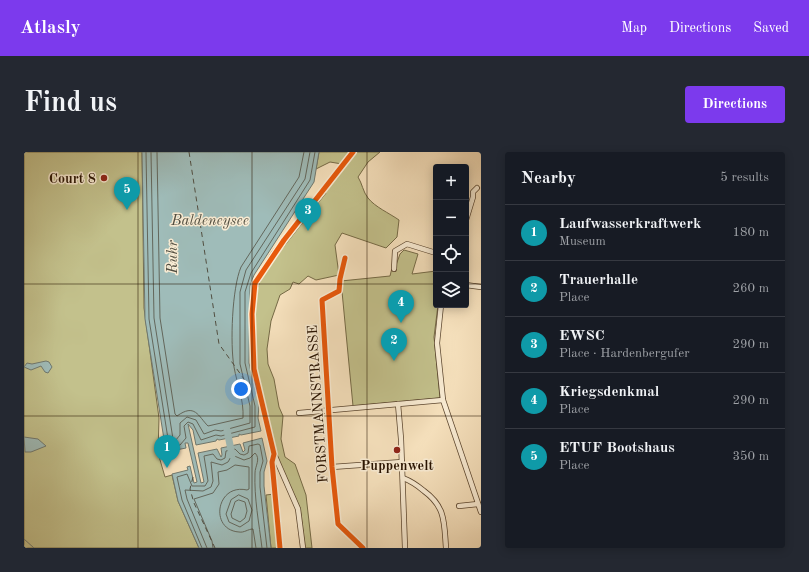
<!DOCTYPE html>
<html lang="en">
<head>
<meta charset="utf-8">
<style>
  :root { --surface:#171b24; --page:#242831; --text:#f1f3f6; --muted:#9ea1a6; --line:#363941; --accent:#7c3aed }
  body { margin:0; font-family:"Old Standard TT",serif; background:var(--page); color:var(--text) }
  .controls { position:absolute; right:12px; top:12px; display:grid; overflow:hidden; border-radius:4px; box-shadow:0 2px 10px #0003 }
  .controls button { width:36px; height:36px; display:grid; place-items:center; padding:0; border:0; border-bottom:1px solid var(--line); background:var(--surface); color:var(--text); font:20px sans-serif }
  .you { position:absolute; left:217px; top:237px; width:14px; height:14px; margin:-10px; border:3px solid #fff; border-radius:50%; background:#1a73e8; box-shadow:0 0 0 6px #1a73e833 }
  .badge { display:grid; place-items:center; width:26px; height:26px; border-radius:50%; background:var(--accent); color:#fff; font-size:13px; font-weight:700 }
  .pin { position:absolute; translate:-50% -33px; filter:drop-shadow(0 1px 2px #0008) }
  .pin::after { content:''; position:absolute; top:21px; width:14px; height:12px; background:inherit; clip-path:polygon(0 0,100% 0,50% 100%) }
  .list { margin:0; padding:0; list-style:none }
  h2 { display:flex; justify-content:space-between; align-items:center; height:52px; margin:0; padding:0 16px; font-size:17px }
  h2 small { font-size:13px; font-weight:400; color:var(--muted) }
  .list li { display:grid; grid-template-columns:26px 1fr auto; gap:12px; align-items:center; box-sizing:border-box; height:56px; padding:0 16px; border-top:1px solid var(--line) }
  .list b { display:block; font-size:15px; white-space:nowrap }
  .list p { margin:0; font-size:13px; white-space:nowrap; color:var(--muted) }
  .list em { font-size:13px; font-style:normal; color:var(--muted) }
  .icon { flex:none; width:22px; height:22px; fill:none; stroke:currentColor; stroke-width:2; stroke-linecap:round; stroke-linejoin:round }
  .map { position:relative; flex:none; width:457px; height:396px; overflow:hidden; border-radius:4px }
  header { display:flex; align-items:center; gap:24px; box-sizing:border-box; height:56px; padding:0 20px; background:var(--accent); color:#fff }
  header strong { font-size:19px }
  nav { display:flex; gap:22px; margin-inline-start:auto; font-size:14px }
  .intro { display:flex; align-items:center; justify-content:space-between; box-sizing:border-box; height:96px; padding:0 24px }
  h1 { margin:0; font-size:28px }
  .button { padding:10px 18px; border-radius:4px; background:var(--accent); color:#fff; font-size:14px; font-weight:700 }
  main { display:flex; gap:24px; padding:0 24px }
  aside { flex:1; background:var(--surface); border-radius:4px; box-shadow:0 2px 10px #0003 }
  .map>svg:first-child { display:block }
  .green { fill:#c3c18c; stroke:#756a46 }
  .water { fill:#9fbcb9; stroke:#6f786f }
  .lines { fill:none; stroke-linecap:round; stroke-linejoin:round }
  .shore { stroke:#63675c; stroke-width:1 }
  .stream { stroke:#6f786f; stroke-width:1 }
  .river { stroke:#9fbcb9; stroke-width:7 }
  .ferry { stroke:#514e41; stroke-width:1; stroke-dasharray:5 4; stroke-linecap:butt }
  .minor-casing { stroke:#5b462f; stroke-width:6 }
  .minor { stroke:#f9ecd4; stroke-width:4.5 }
  .cycleway-casing { stroke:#f9ecd4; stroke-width:8 }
  .cycleway { stroke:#e8590c; stroke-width:5 }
  .grid { fill:none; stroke:#271200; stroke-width:1; stroke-opacity:0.55 }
  .poi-dot { fill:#8f2418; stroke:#f9ecd4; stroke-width:1.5 }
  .labels { text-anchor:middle; stroke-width:3; stroke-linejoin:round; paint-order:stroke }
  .poi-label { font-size:14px; font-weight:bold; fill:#271200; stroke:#f9ecd4; text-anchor:end }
  .street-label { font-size:14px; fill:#271200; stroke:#f9ecd4 }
  .water-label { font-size:15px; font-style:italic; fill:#514e41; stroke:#f9ecd4 }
</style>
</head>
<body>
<header>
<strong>Atlasly</strong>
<nav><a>Map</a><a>Directions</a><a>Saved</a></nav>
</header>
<div class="intro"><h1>Find us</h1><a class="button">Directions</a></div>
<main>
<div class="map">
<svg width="457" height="396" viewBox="0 0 457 396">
  <rect width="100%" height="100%" fill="#f6e1bd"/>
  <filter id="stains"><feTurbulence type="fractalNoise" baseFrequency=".005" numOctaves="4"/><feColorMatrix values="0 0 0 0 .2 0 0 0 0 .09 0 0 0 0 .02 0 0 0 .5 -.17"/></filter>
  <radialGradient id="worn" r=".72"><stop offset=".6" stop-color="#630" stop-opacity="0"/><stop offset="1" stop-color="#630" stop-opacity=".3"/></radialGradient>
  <!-- green -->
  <g class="green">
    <path d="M0,0H118L120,156L135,266L134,301L141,325L148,323L154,349L175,396H0Z"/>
    <path d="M295,0H326L318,12L306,10L292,17Z"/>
    <path d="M332,0H356L344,10L334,25C338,31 339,40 344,46C351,55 365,61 375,68L373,85L362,96L318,81L311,93L315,123L292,128L284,124L275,132L269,130L266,137L256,143L247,169L243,197L244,212L250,227L255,255L259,264L257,287L261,305L271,312L282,343L288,396H281L276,356L252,303L232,217L229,193L230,163L233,136L236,129L250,107L302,41L301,40Z"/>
    <path d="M380,98L394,102L388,122L412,119V153H414L410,185L416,246L329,254L317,129L366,124L368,116H371L376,102Z"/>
    <path d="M250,342L255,396H247L242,343Z"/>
  </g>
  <!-- water -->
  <g class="water">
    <path d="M118,0H295L290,30L230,123L226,134L225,211L235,253L234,266L237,279L217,283L215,282V284L195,288L193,287L192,289L172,293L169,278L164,272L177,331L180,330L174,301L193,297L197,305L198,303L197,296L216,292L219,300L221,298L219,291L238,286L243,309L240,320V334L247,396H175L154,349L148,322L164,318L163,315L166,314L170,331L173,330L164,291H161L162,296L142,300L121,167Z"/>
    <path d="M22,209L25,210L28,215L24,221L21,220L17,214L7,218L0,215L3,211L8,212Z"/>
    <path d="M0,285L14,287L22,294L7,300H1Z"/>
  </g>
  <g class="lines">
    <!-- shore -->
    <g class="shore">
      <path d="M122,0L125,167L145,293L147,295L156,293L162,286L160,274L164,270L169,272L177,288L192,283L197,284L231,275V254L221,211V140L227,121L286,28L291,0"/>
      <path d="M127,0L130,166L149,287L151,289L156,283V271L163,265L172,268L180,282L191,278L197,279L226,271V254L216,212V140L222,118L281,27L286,0"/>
      <path d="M133,0L136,166L151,262L153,264C171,251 174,264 184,274L219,266C220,248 213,232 210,215C206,192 208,136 217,115L275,25L280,0"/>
      <path d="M215,343L224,347L228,358L225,369L216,375L205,370L202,362L207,348Z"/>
      <path d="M215,348L221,350L223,359L221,366L216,370L208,366L207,362L211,350Z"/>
      <path d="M178,396L158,348L153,325L163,322L168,334H181L184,329L180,304L189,302L193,307L197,308L201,306L202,299L211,297L216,302L220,303L224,301L225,294L234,292L236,293L239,309L236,320V335L243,396"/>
      <path d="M183,396L163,347L161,338L179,339L187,335L189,329L187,310L198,313L204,310L208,303L220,308L226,306L231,301C237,307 231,314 231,321C230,346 235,371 238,396"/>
      <path d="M189,396L188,389L170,347L189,341L195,332L194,320L203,318L211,313L225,315V337L223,338C192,331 185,378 215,380C220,381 224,377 229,377L232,396"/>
    </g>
    <!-- stream -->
    <path class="stream" d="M0,387L10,396"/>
    <!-- river -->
    <path class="river" d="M203,278L208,303"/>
    <!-- ferry -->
    <g class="ferry">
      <path d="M165,0L195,192L225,234"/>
      <path d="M169,325L166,337L170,351L191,396"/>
    </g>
    <!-- minor casing -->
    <g class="minor-casing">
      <g id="minor">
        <path d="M442,68L449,45V40L453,36"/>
        <path d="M321,106L316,127L315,139L298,148L308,315L314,372L339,396"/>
        <path d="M370,117L371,99L383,92L412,101"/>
        <path d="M442,133L457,135"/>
        <path d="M417,153L413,191L419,248L457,360"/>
        <path d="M374,252L377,287L381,396"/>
        <path d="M275,261L419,248"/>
        <path d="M308,315L378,310"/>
        <path d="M379,326C387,329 393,333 400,339C422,355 420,371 422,396"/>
        <path d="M435,354L454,352"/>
        <path d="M279,396L274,357L250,302L230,217L228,162L230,138L234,127L250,101L329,0"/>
      </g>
    </g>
    <!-- minor -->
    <use href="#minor" class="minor"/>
    <!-- cycleway casing -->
    <g class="cycleway-casing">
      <g id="cycleway">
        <path d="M321,106L316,127L315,139L298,148L308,315L314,372L339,396"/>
        <path d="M256,396L248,310L250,302L230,217L228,162L231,131L260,88L329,0"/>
      </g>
    </g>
    <!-- cycleway -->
    <use href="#cycleway" class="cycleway"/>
  </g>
  <!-- grid -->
  <path class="grid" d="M114,0V396M228,0V396M343,0V396M0,132H412M442,132H457M0,264H457"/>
  <!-- markers -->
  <g class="poi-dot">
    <circle cx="80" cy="26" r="4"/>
    <circle cx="373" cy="298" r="4"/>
  </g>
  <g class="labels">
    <!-- poi labels -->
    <g class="poi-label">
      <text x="72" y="31">Court 8</text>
      <text x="373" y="318" text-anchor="middle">Puppenwelt</text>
    </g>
    <!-- street labels -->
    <g class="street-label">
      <text transform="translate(293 252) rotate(-94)" y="5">FORSTMANNSTRASSE</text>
    </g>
    <!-- water labels -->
    <g class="water-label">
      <text x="186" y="73">Baldeneysee</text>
      <text transform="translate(148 105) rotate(-90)" y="5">Ruhr</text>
    </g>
  </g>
  <rect width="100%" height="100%" filter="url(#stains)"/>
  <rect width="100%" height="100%" fill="url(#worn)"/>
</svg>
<div class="controls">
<button>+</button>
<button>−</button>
<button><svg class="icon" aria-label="locate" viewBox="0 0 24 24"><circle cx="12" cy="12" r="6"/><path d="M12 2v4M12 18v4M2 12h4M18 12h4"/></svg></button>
<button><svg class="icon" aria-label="layers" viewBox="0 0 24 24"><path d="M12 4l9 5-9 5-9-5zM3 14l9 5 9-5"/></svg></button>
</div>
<div class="you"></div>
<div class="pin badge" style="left:143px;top:316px;background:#0f9aa8">1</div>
<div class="pin badge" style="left:370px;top:209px;background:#0f9aa8">2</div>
<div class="pin badge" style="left:284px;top:79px;background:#0f9aa8">3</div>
<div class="pin badge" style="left:377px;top:171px;background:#0f9aa8">4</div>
<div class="pin badge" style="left:103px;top:58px;background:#0f9aa8">5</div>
</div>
<aside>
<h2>Nearby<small>5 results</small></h2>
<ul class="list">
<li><span class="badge" style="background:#0f9aa8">1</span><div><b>Laufwasserkraftwerk</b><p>Museum</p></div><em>180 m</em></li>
<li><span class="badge" style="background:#0f9aa8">2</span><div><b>Trauerhalle</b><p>Place</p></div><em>260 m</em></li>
<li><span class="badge" style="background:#0f9aa8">3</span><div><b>EWSC</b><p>Place · Hardenbergufer</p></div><em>290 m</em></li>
<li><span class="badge" style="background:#0f9aa8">4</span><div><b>Kriegsdenkmal</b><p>Place</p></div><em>290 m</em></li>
<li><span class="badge" style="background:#0f9aa8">5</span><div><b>ETUF Bootshaus</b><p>Place</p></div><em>350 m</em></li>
</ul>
</aside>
</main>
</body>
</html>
